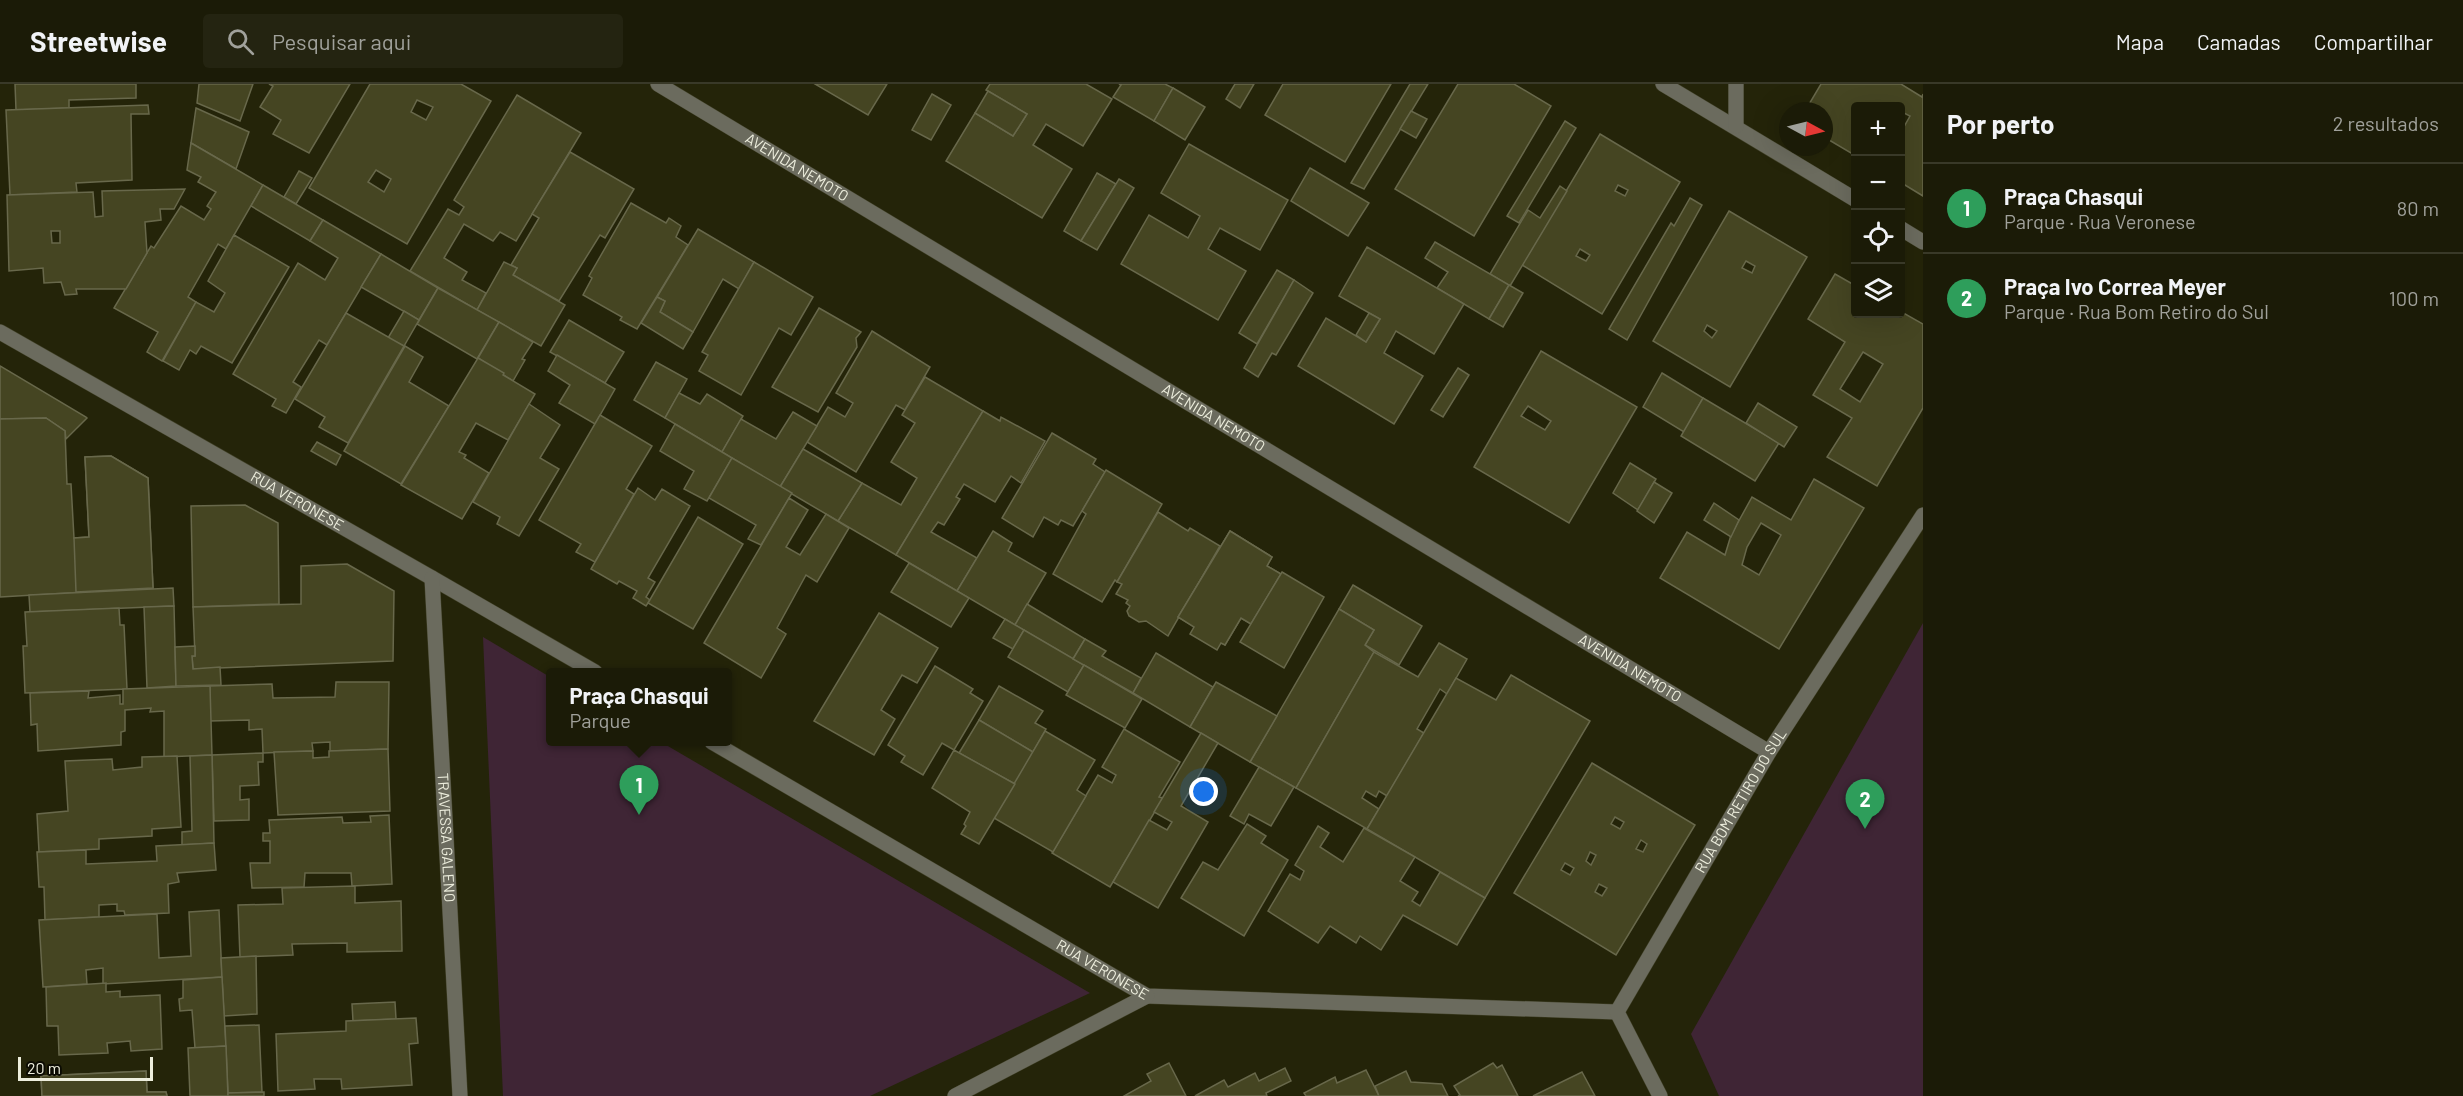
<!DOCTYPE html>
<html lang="pt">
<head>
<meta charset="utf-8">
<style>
  :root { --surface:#1b1b07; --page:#242411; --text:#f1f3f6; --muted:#a0a19b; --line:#393928; --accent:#f590d1 }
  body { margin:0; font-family:Barlow,sans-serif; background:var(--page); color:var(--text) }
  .controls { position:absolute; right:18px; top:18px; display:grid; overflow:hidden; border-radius:6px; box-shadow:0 6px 24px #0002 }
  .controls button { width:54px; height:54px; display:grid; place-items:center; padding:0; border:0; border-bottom:2px solid var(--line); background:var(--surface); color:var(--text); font:30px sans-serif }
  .compass { position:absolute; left:1779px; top:18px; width:54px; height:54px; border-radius:50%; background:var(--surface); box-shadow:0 6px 24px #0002; rotate:97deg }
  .scale { position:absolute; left:18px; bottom:15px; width:135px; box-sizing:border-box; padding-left:6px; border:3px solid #edeedd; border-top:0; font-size:16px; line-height:21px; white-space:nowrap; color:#edeedd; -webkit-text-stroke:4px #0c0c03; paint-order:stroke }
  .you { position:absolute; left:1204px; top:708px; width:21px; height:21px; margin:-15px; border:4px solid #fff; border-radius:50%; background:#1a73e8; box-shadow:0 0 0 9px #1a73e833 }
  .badge { display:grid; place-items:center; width:39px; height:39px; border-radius:50%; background:var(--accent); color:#fff; font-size:20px; font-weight:700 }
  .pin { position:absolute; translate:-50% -50px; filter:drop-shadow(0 2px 3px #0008) }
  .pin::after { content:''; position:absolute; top:32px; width:21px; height:18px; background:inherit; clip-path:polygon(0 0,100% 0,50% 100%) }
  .popup { position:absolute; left:546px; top:584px; width:186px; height:78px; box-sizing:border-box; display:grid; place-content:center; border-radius:6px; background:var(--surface); filter:drop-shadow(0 2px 4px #0005); font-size:20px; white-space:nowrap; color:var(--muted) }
  .popup b { font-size:22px; color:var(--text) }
  .popup::after { content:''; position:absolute; left:50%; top:100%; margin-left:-12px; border:12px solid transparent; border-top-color:var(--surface) }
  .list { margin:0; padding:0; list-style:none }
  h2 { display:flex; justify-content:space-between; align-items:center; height:78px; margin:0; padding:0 24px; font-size:26px }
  h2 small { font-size:20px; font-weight:400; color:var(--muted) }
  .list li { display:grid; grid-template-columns:39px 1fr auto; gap:18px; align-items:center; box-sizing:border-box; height:90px; padding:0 24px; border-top:2px solid var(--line) }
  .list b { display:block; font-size:22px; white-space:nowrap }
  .list p { margin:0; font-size:20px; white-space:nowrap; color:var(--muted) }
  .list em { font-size:20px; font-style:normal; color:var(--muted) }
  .icon { flex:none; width:33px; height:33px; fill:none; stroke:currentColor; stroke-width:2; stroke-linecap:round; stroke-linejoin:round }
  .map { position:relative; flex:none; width:1923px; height:1012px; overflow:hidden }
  header { display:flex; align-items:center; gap:36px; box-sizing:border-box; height:84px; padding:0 30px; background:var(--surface); border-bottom:2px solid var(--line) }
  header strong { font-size:28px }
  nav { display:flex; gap:33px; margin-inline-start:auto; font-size:21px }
  .search { width:420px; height:54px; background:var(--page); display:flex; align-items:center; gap:15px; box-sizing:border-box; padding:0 21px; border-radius:6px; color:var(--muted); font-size:22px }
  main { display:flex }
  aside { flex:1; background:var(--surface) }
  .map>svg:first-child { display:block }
  .green { fill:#3f2535 }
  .building { fill:#454522; stroke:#68684b; stroke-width:1.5; fill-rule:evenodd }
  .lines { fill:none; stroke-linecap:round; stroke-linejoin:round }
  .minor-casing { stroke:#404027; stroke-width:16 }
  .minor { stroke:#6b6b5e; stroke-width:15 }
  .labels { text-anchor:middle; stroke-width:6; stroke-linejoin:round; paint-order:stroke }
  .street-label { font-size:15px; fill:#edeedd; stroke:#0c0c03 }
</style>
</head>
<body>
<header>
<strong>Streetwise</strong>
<div class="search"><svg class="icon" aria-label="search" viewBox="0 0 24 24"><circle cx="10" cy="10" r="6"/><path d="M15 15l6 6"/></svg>Pesquisar aqui</div>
<nav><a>Mapa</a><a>Camadas</a><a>Compartilhar</a></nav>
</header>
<main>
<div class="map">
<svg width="1923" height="1012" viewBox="0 0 1923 1012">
  <rect width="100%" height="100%" fill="#242409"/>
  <!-- green -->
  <g class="green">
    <path d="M1923,539V1012H1719L1691,950Z"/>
    <path d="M483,553L550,593V658H661L1090,909L870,1012H503Z"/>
  </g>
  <!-- building -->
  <g class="building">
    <path d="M15,0H136V14L69,16V24L16,26Z"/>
    <path d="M199,0H253L240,37L197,19Z"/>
    <path d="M269,0H350L309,69L273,50L281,36L260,23L273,2Z"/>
    <path d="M370,0H461L491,17L407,160L309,104ZM417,16L433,23L426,36L411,28ZM376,86L391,95L384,108L368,98Z"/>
    <path d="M815,0H887L868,31Z"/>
    <path d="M990,0H1086L1112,15L1083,62L1046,40L1033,61L1072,85L1042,134L946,77L975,29L1013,52L1027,30L986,6Z"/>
    <path d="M1119,0H1165L1173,4L1154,37L1113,13L1121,1Z"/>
    <path d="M1235,0H1254L1240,24L1226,15Z"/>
    <path d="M1283,0H1391L1345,78L1265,31Z"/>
    <path d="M1410,0H1428L1364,105L1351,99Z"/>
    <path d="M1458,0H1514L1551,22L1474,152L1395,105Z"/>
    <path d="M1821,0H1901L1922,13L1923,10V112L1900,98V50L1910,32L1900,27V22L1888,20L1887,22H1856V72L1824,53V27H1805Z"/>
    <path d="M1173,4L1205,23L1185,56L1154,37Z"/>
    <path d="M988,7L1027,30L1013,52L975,29Z"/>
    <path d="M932,10L951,21L931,56L912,46Z"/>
    <path d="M517,11L581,49L516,157L500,148L493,157L464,140L444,174L467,188L462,196L486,209L477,226L410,187L448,125L459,131L464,123L454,116Z"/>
    <path d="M148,21L149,30H131L132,96L76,99L77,108L10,111L6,26Z"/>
    <path d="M196,24L249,48L236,85L191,59Z"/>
    <path d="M1411,27L1427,35L1416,54L1400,45Z"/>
    <path d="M1565,37L1576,44L1519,139L1507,132Z"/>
    <path d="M1600,50L1680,98L1602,230L1522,181ZM1618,101L1628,106L1625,112L1615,107ZM1580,165L1590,171L1586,177L1576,172Z"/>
    <path d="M191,59L263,101L226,165L218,160L188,213L196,218L162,277L147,268L158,248L114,224L151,162L154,164L181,122L204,136L211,125L207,122L216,108L198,98L201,93L187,86Z"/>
    <path d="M1189,60L1288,116L1260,166L1220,144L1208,165L1246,187L1218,236L1121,180L1149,131L1188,154L1200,132L1161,109Z"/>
    <path d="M570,68L634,105L605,154L600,151L559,217L513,191L517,184L511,181L539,134L532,130Z"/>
    <path d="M1310,84L1369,119L1348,152L1291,117Z"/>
    <path d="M299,87L312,94L296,120L284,113Z"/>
    <path d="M1097,89L1116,100L1081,157L1064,147Z"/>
    <path d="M1119,95L1134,104L1097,166L1081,157Z"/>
    <path d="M263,101L323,136L310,157L251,122Z"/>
    <path d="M1560,102L1567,107L1510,202L1490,190L1528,126L1540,134Z"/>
    <path d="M185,105L174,125H160L161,136L145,138L147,169L126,205H76L77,210L65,211L61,198L44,199L43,184L9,187L7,111L93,108L95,133L103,132L102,107ZM51,147H60V159H52Z"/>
    <path d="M1690,114L1702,121L1627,256L1609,245L1671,139L1674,142Z"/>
    <path d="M631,119L666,139L669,134L681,142L676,153L688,161L637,245L620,236L622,233L583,211L592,194L589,192Z"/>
    <path d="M1729,127L1807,173L1730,303L1653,257ZM1746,177L1755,182L1752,189L1742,184ZM1707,241L1717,247L1712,254L1704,247Z"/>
    <path d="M323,136L381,170L327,261L319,256L293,298L301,303L286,329L272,322L276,315L233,290L298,179L325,196L338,174L310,157Z"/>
    <path d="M698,145L754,178L739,205L723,195L693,248L660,228L665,217L657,213Z"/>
    <path d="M234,151L289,183L232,279L201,262L196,270L190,266L179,286L163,277L196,218L214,228L225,209L208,197Z"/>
    <path d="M1435,158L1509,201L1489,235L1437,204L1448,188L1425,174Z"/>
    <path d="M1367,163L1464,220L1434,270L1396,247L1384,269L1423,292L1394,340L1298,282L1326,234L1366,258L1380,235L1339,212Z"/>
    <path d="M381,170L438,204L419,236L361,203Z"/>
    <path d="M504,178L517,184L513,191L565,221L541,262L477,226Z"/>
    <path d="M754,178L813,213L791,251L779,244L741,311L699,287L708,271L702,268Z"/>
    <path d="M1277,186L1294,196L1257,260L1239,249Z"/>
    <path d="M1835,190L1856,202V230H1900V227L1923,240V324L1877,402L1827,373L1852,334L1813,311L1845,258L1808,235ZM1863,268L1883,280L1860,318L1840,305Z"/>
    <path d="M1294,196L1313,209L1276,271L1272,269L1258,293L1244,284Z"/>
    <path d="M1509,201L1523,209L1503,243L1489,235Z"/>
    <path d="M438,204L499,238L477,275L417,240Z"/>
    <path d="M657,213L665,217L660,228L693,248L683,265L641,239Z"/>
    <path d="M819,224L861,248L856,254L857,263L818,328L772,303Z"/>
    <path d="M404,227L419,236L404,262L388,254Z"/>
    <path d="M346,229L404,262L348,359L319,343L325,333L295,315Z"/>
    <path d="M1369,229L1380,235L1366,258L1356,251Z"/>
    <path d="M569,236L624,268L605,299L550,268Z"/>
    <path d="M499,238L533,258L522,275L525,276L513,297L478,274Z"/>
    <path d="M872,247L930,283L905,326L896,321L856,388L807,358L828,323L845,333L853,319L836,309Z"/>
    <path d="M405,262L423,273L409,298L449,322L401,400L344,367Z"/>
    <path d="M1541,267L1637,323L1569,439L1474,383ZM1528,322L1551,337L1545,346L1521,332Z"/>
    <path d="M557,271L615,305L595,340L559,319L570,301L548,287Z"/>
    <path d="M478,274L504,289L503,291L535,310L508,356L476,339L459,368L466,371L464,374L489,389L462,435L401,401Z"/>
    <path d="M656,278L687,295L665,334L634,316Z"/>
    <path d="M0,282L86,333L87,334L66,355L65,347L46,334L0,335Z"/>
    <path d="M1458,284L1469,291L1443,333L1431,326Z"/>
    <path d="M1662,289L1703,314L1684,348L1643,323Z"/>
    <path d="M925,293L983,327L896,471L838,437L862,399L901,421L917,394L891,378L915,339L902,331Z"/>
    <path d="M679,309L700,320L707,310L743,332L722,368L665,334Z"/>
    <path d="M1703,314L1779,359L1755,397L1681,352Z"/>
    <path d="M1758,319L1797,343L1784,363L1746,339Z"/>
    <path d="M529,320L560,341L540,374L559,385L519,452L497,440L500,433L473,418Z"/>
    <path d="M983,327L1000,337L1001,333L1045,357L1021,399L1011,392L995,418L964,400L956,413L960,415L944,441L938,438L931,448L977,474L957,507L896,471Z"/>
    <path d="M793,328L817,342L780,403L722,368L741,335L776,355Z"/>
    <path d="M600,331L652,362L626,405L634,410L595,478L576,468L581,460L539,436Z"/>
    <path d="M46,334L65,347L67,400H71L74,454L89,453L85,373L111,372L148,394L153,504L0,513V335Z"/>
    <path d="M675,340L732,374L707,417L684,405L694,387L660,367Z"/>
    <path d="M1052,349L1096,375L1093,380L1105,388L1073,442L1061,436L1058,441L1044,433L1033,453L1002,434Z"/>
    <path d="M317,358L341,371L336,381L311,367Z"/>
    <path d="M803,365L862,399L838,437L780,403Z"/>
    <path d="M111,372L148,394L153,504L76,508L74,454L89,453L85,373Z"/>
    <path d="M732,374L792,409L761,461L748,455L756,441L709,414Z"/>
    <path d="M1630,379L1656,395L1638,426L1613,409Z"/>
    <path d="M1106,386L1162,420L1117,498L1115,496L1102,518L1053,490L1086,430L1082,427Z"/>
    <path d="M1814,395L1864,424L1779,565L1660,494L1687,448L1725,471L1731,451L1752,413L1791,436ZM1761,439L1781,451L1759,491L1742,481L1747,463Z"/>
    <path d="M1654,398L1672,409L1654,439L1637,427Z"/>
    <path d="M638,404L655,416L662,405L690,422L648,494L655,498L646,513L650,516L646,522L633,514L637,507L619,497L617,500L591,485Z"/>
    <path d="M789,414L808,426L786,463L800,471L826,430L849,444L817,498L806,491L777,544L786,550L761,594L704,559Z"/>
    <path d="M1714,419L1739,436L1731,453L1704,436Z"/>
    <path d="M245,421L278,439L279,520L193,523L191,422Z"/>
    <path d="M1158,428L1188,447L1190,444L1220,462L1168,552L1146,537L1139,538L1129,532L1127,527L1130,522L1126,519L1128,516L1116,510L1122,500L1117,498Z"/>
    <path d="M698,433L743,460L693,545L648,519Z"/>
    <path d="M993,447L1012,459L1008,467L1046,489L1015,541L957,507Z"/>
    <path d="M1230,447L1272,473L1267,482L1281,490L1251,540L1241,534L1225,561L1178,533Z"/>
    <path d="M1230,447L1272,473L1267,482L1281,490L1251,540L1241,534L1225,561L1221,559L1217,566L1190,550L1194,543L1178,533Z"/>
    <path d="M909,479L969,514L951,543L891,508Z"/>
    <path d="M347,480L394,507L393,577L193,585L192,572H195L193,523L301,520V482Z"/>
    <path d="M1282,488L1324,513L1284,584L1240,558Z"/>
    <path d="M1353,501L1422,542L1399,581L1365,561L1374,546L1339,525Z"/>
    <path d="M173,504L174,522L30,528L29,511Z"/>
    <path d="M1027,520L1085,555L1073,575L1015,541Z"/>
    <path d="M174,522L176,602L147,604L144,523Z"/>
    <path d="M119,524L120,541H124L127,605L25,609L23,562H27L25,528Z"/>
    <path d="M1339,525L1374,546L1365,561L1374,568L1296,704L1250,678Z"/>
    <path d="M879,529L938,564L917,599L902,591L881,626L895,635L874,671L814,637Z"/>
    <path d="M1005,535L1024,546L1013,565L993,554Z"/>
    <path d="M1024,546L1084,581L1068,608L1008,573Z"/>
    <path d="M1085,555L1106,567L1102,572L1141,594L1133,609L1073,575Z"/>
    <path d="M1439,559L1467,575L1447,610L1440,605L1417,645L1424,649L1387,712L1379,707L1376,713L1366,707L1362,714L1379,725L1367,745L1296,704L1374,568L1418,593Z"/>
    <path d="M195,562V572H192L193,585L220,583L221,601L176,602L175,563Z"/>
    <path d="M1156,569L1213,603L1190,643L1133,609Z"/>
    <path d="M1084,581L1142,615L1125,644L1066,611Z"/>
    <path d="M935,582L973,605L970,609L983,617L954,666L942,659L923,691L901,678L905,672L888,661Z"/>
    <path d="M1511,591L1590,637L1485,814L1367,745L1456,594L1496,616Z"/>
    <path d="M336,598H389L388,665L330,667V658L312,659L313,667L263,669L262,645L249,646V636L210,637V602L272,600L273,614L335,613Z"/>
    <path d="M1216,598L1277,632L1250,678L1190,643Z"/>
    <path d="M210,602L212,671L164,673V627L150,628L151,624L125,626V647L121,648V661L38,667L37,640L31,641L30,609L89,607L88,614L120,611V620H123V605Z"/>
    <path d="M999,602L1043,627L1035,639L1046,645L1033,668L979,636Z"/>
    <path d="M979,636L1033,668L1015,700L959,669Z"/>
    <path d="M1124,645L1180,678L1159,713L1163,714L1110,803L1052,769L1098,691L1112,699L1116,691L1102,683Z"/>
    <path d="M1045,647L1095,676L1077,706L1086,712L1053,768L994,734Z"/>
    <path d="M1201,649L1218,659L1181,722L1208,738L1158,824L1113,798L1149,736L1167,746L1172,738L1154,728Z"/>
    <path d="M388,665L390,727L278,731L274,668L313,667V674L329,673V667Z"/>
    <path d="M954,666L1015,700L979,760L961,750L966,742L964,740L970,728L932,704Z"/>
    <path d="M263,669V678H258L259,701L240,702V716L249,715V736L214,737L212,671Z"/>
    <path d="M212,671L214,759L182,761V748L192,747L190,672Z"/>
    <path d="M177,672L181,743L152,745V752L99,755V765L39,768L37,730L68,727L65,677L112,675L113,686L142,683V673Z"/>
    <path d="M1592,679L1695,741L1616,871L1514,809ZM1615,733L1624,738L1620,745L1611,740ZM1641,756L1647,760L1643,768L1636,765ZM1590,768L1596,771L1591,781L1586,777ZM1565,779L1574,784L1570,791L1561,786ZM1599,800L1607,804L1602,812L1595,808Z"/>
    <path d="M1259,683L1294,703L1271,742L1249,730L1244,740L1230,732Z"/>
    <path d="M389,731L392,800L352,802L351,789H305L304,803L252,804L250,779H270V757H263V749H270L269,736L342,733L343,739L371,738L370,732Z"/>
    <path d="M1247,740L1266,752L1261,759L1288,776L1244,852L1181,814L1203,778L1218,786Z"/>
    <path d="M1318,742L1329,749L1320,763L1343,778L1364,744L1415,773L1400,797L1418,808L1412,817L1420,822L1440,788L1485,814L1457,861L1403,831L1381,866L1360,852L1356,859L1330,842L1318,859L1268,827L1290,790L1300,796L1304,787L1295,781Z"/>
    <path d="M214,759L216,786L177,789L179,798L168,800L169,829L125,831L124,827H117V820L99,821V833L45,836L44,803H39L37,768L86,766V780L157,777L156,762Z"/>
    <path d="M355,802V819L401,817L402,867L347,868V859L292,860L293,871L240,873L238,821L283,820L282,804Z"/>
    <path d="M219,826L222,893L103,900V884L86,886L87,900L43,903L39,836L157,830L159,874L191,872L189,828Z"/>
    <path d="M256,872L257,930L224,932L221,874Z"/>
    <path d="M222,893L226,962L195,964L192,926L180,927L179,915L183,914V896Z"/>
    <path d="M106,899V908L120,907V913L160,911L162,965L131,967L130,957L107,959L108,969L59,971L58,942H47L46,903Z"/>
    <path d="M395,918L396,935L353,937L352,920Z"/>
    <path d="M416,934L418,959L409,960L412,1001L342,1005L341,995H314L315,1005L278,1007L276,950L346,947V937Z"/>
    <path d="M259,941L262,1008L228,1009L225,942Z"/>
    <path d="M226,962L228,1012H190L188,964Z"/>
    <path d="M1169,979L1186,1012H1124L1151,997L1147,990Z"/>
    <path d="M1493,979L1497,984L1502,981L1518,1012H1458L1460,1011L1454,1002Z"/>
    <path d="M1285,984L1291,997L1266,1009L1267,1012H1195L1224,996L1228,1003L1255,989L1259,997Z"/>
    <path d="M1366,986L1379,1012H1306L1304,1009L1335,993L1337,999Z"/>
    <path d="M146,987L147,1008H166L167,1012H42L41,992Z"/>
    <path d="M146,987L147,1008H166L167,1012H42L41,992Z"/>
    <path d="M1406,987L1411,998L1442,1000L1448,1012H1379L1375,1002Z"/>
    <path d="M1582,988L1595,1012H1533Z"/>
    <path d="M264,1008V1012H228V1009Z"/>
  </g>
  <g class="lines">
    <!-- minor casing -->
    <g class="minor-casing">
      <g id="minor">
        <path id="s1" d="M658,0L1769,668"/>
        <path d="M1663,0L1856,116"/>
        <path d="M1736,0V42"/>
        <path d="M1900,144L1923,158"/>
        <path id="s2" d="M0,248L432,494L595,588"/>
        <path id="s3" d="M432,494L460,1012"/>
        <path id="s4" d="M712,658L1147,912L1617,928"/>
        <path d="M955,1012L1147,912"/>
        <path id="s5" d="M1660,1012L1617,928L1769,668L1923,431"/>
      </g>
    </g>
    <!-- minor -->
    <use href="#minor" class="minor"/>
  </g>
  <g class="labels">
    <!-- street labels -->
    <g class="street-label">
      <text dy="5" stroke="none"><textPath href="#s1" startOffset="162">AVENIDA NEMOTO</textPath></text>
      <text dy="5" stroke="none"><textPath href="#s1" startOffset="648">AVENIDA NEMOTO</textPath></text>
      <text dy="5" stroke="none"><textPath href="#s2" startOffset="342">RUA VERONESE</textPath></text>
      <text dy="5" stroke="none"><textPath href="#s1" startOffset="1134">AVENIDA NEMOTO</textPath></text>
      <text dy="5" stroke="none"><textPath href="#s5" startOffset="339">RUA BOM RETIRO DO SUL</textPath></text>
      <text dy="5" stroke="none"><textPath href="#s3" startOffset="260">TRAVESSA GALENO</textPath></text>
      <text dy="5" stroke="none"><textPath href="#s4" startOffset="452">RUA VERONESE</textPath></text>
    </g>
  </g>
</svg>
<div class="controls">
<button>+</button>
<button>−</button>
<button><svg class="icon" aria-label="locate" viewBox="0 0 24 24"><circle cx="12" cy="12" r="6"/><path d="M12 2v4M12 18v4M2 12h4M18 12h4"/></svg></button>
<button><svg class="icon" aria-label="layers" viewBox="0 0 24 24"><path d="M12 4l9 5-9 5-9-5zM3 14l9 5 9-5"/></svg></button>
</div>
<svg class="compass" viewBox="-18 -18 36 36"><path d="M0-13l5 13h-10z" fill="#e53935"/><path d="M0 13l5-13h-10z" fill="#a0a19b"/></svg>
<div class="scale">20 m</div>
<div class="you"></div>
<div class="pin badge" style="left:639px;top:731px;background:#2e9e5b">1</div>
<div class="popup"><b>Praça Chasqui</b>Parque</div>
<div class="pin badge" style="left:1865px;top:745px;background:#2e9e5b">2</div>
</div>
<aside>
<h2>Por perto<small>2 resultados</small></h2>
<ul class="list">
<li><span class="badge" style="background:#2e9e5b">1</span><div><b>Praça Chasqui</b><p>Parque · Rua Veronese</p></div><em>80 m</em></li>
<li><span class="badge" style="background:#2e9e5b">2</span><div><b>Praça Ivo Correa Meyer</b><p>Parque · Rua Bom Retiro do Sul</p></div><em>100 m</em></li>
</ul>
</aside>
</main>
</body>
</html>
